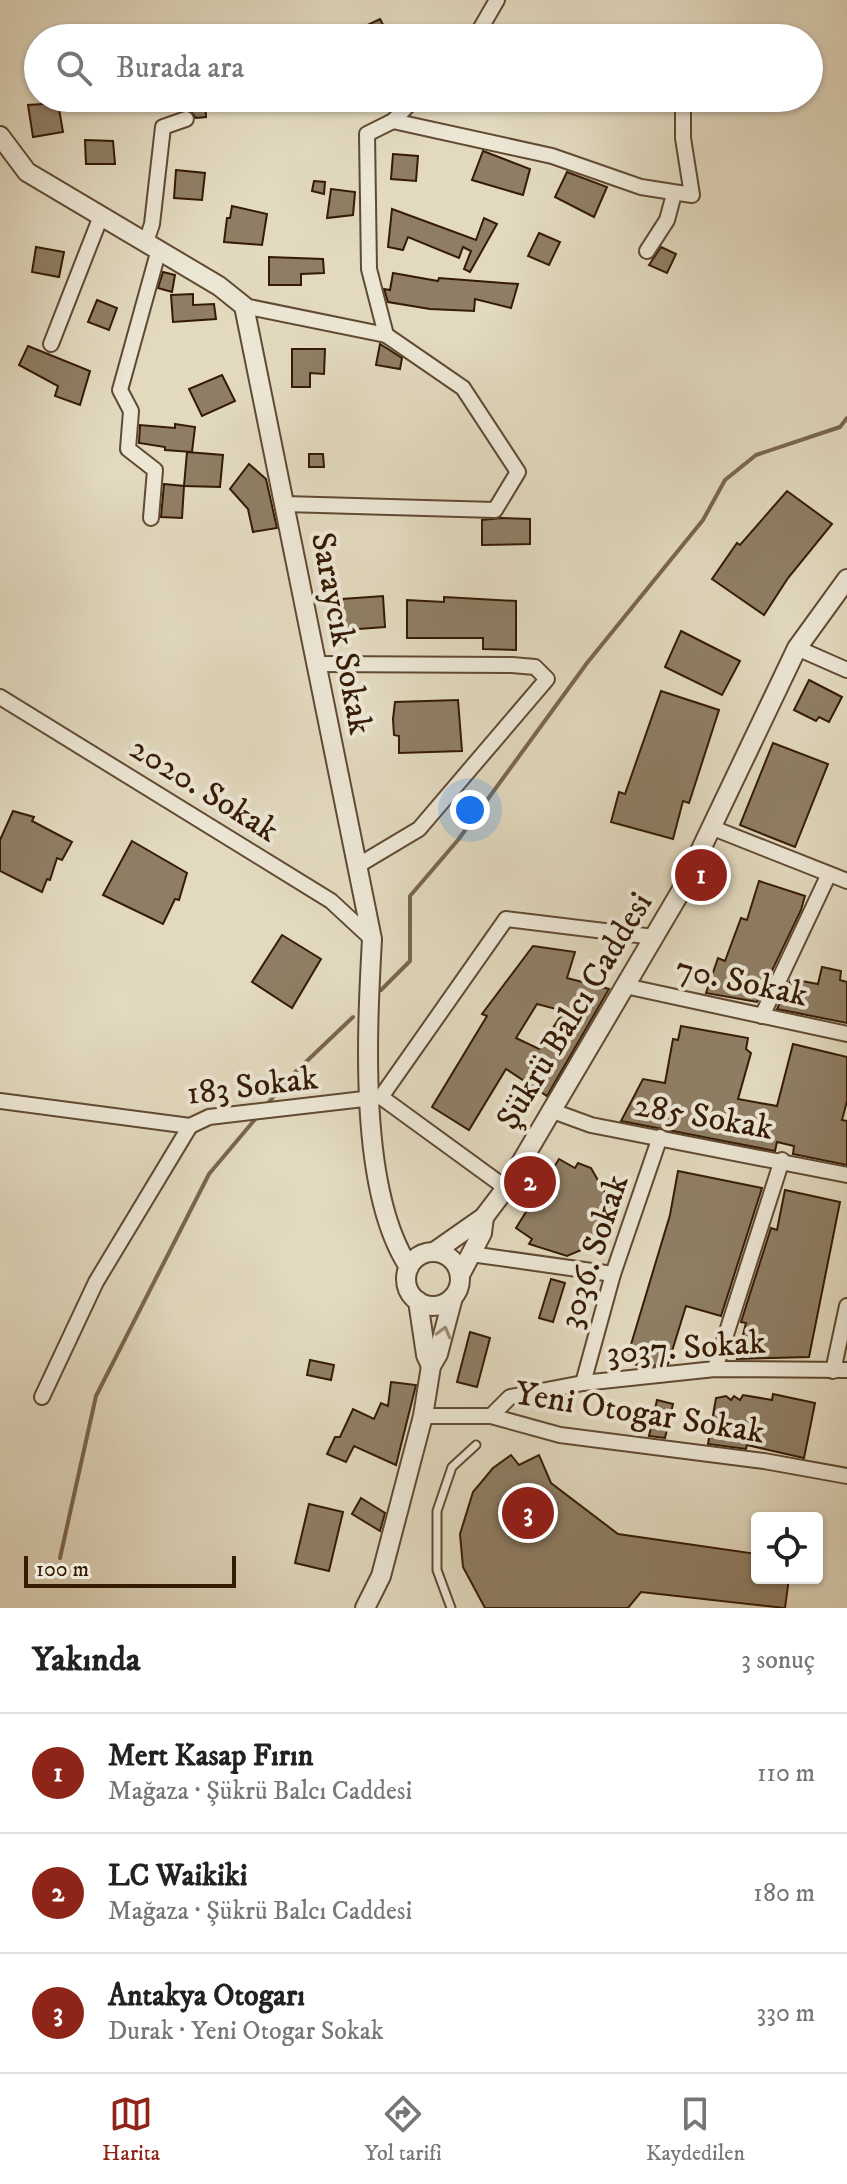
<!DOCTYPE html>
<html lang="tr">
<head>
<meta charset="utf-8">
<style>
  :root { --surface:#fff; --page:#f6f6f6; --text:#222; --muted:#767676; --line:#e0e0e0; --accent:#8f2418 }
  body { margin:0; font-family:"IM FELL DW Pica",serif; background:var(--page); color:var(--text) }
  .controls { position:absolute; right:24px; bottom:24px; display:grid; overflow:hidden; border-radius:8px; box-shadow:0 2px 6px #0004 }
  .controls button { width:72px; height:72px; display:grid; place-items:center; padding:0; border:0; border-bottom:2px solid var(--line); background:var(--surface); color:var(--text); font:40px sans-serif }
  .scale { position:absolute; left:24px; bottom:20px; width:212px; box-sizing:border-box; padding-left:8px; border:4px solid #361b03; border-top:0; font-size:22px; line-height:28px; white-space:nowrap; color:#361b03; -webkit-text-stroke:6px #ece6d5; paint-order:stroke }
  .you { position:absolute; left:470px; top:810px; width:28px; height:28px; margin:-20px; border:6px solid #fff; border-radius:50%; background:#1a73e8; box-shadow:0 0 0 12px #1a73e833 }
  .badge { display:grid; place-items:center; width:52px; height:52px; border-radius:50%; background:var(--accent); color:#fff; font-size:26px; font-weight:700 }
  .pin { position:absolute; translate:-50% -50%; border:4px solid #fff; box-shadow:0 2px 8px #0006 }
  .list { margin:0; padding:0; list-style:none }
  h2 { display:flex; justify-content:space-between; align-items:center; height:104px; margin:0; padding:0 32px; font-size:34px }
  h2 small { font-size:26px; font-weight:400; color:var(--muted) }
  .list li { display:grid; grid-template-columns:52px 1fr auto; gap:24px; align-items:center; box-sizing:border-box; height:120px; padding:0 32px; border-top:2px solid var(--line) }
  .list b { display:block; font-size:30px; white-space:nowrap }
  .list p { margin:0; font-size:26px; white-space:nowrap; color:var(--muted) }
  .list em { font-size:26px; font-style:normal; color:var(--muted) }
  .icon { flex:none; width:44px; height:44px; fill:none; stroke:currentColor; stroke-width:2; stroke-linecap:round; stroke-linejoin:round }
  .map { position:relative; flex:none; width:847px; height:1608px; overflow:hidden }
  .search { position:absolute; background:var(--surface); box-shadow:0 2px 6px #0004; left:24px; right:24px; top:24px; height:88px; display:flex; align-items:center; gap:20px; box-sizing:border-box; padding:0 28px; border-radius:44px; color:var(--muted); font-size:30px }
  .sheet { height:464px; background:var(--surface) }
  nav { display:flex; justify-content:space-around; align-items:center; box-sizing:border-box; height:112px; border-top:2px solid var(--line); background:var(--surface); font-size:22px; color:var(--muted) }
  nav a { display:grid; justify-items:center; gap:4px }
  nav .on { color:var(--accent) }
  .map>svg:first-child { display:block }
  .lines { fill:none; stroke-linecap:round; stroke-linejoin:round }
  .stream { stroke:#7a664d; stroke-width:4 }
  .building { fill:#8f7e65; stroke:#361b03; stroke-width:2; fill-rule:evenodd }
  .service-casing { stroke:#614a32; stroke-width:11 }
  .minor-casing { stroke:#614a32; stroke-width:18 }
  .tertiary-casing { stroke:#614a32; stroke-width:22 }
  .service { stroke:#ece6d5; stroke-width:7 }
  .minor { stroke:#ece6d5; stroke-width:14 }
  .tertiary { stroke:#ece6d5; stroke-width:18 }
  .oneway { stroke:#9a8b76 }
  .labels { text-anchor:middle; stroke-width:8; stroke-linejoin:round; paint-order:stroke }
  .street-label { font-size:34px; fill:#361b03; stroke:#ece6d5 }
</style>
</head>
<body>
<div class="map">
<svg width="847" height="1608" viewBox="0 0 847 1608">
  <rect width="100%" height="100%" fill="#e2d9bf"/>
  <filter id="stains"><feTurbulence type="fractalNoise" baseFrequency=".0025" numOctaves="4"/><feColorMatrix values="0 0 0 0 .2 0 0 0 0 .09 0 0 0 0 .02 0 0 0 .5 -.17"/></filter>
  <radialGradient id="worn" r=".72"><stop offset=".6" stop-color="#630" stop-opacity="0"/><stop offset="1" stop-color="#630" stop-opacity=".3"/></radialGradient>
  <g class="lines">
    <!-- stream -->
    <g class="stream">
      <path d="M381,990L410,961V896L458,840L587,663L703,520L725,480L756,455L840,427L847,418"/>
      <path d="M265,1107L288,1079L353,1017"/>
      <path d="M60,1558L96,1396L209,1174L257,1117"/>
    </g>
  </g>
  <!-- building -->
  <g class="building">
    <path d="M380,19L390,38H340Z"/>
    <path d="M179,98H205L206,117L196,118L189,109L179,111Z"/>
    <path d="M693,98H714L712,110L693,106Z"/>
    <path d="M58,103L63,132L33,137L28,105Z"/>
    <path d="M85,140L113,141L115,164H86Z"/>
    <path d="M483,151L530,169L523,195L472,180Z"/>
    <path d="M393,154L418,156L416,181L391,179Z"/>
    <path d="M176,170L205,173L202,200L174,198Z"/>
    <path d="M567,172L607,187L594,217L555,197Z"/>
    <path d="M314,181L325,182L324,194L312,191Z"/>
    <path d="M331,189L355,192L353,215L327,218Z"/>
    <path d="M232,206L267,214L262,245L224,242L227,218H230Z"/>
    <path d="M392,209L476,240L484,218L497,224L470,272L464,269L471,251L463,247L459,258L408,237L403,250L388,247Z"/>
    <path d="M539,233L560,242L549,265L528,256Z"/>
    <path d="M36,247L64,252L59,277L32,272Z"/>
    <path d="M661,247L676,254L667,273L649,265Z"/>
    <path d="M269,257L323,259L324,273L301,274V285H269Z"/>
    <path d="M163,272L175,275L172,292L158,288Z"/>
    <path d="M393,273L438,281L439,278L518,284L511,308L475,299L474,311L430,309L388,302L384,289L390,290Z"/>
    <path d="M193,294V305L214,304L216,319L173,322L171,295Z"/>
    <path d="M97,300L117,308L109,330L88,322Z"/>
    <path d="M380,344L402,358L400,369L376,365Z"/>
    <path d="M28,346L90,371L80,405L55,396L58,386L19,365Z"/>
    <path d="M292,349H325L324,374L310,373V387H292Z"/>
    <path d="M222,375L235,401L202,416L189,389Z"/>
    <path d="M175,424L195,427L192,452L165,450V447L139,443L140,425L175,428Z"/>
    <path d="M187,452L223,455L220,487L184,486Z"/>
    <path d="M309,454H323L324,467H309Z"/>
    <path d="M249,464L266,479L277,528L253,532L248,509L230,489Z"/>
    <path d="M164,484L184,486L182,518L161,517Z"/>
    <path d="M787,491L832,524L788,578L764,615L712,579L737,543L740,545Z"/>
    <path d="M501,518L530,519V544L482,545V520Z"/>
    <path d="M383,596L385,627L345,630L342,599Z"/>
    <path d="M444,597L516,601V650L483,649V638H407V600L444,602Z"/>
    <path d="M681,631L740,661L722,695L665,667Z"/>
    <path d="M809,680L842,697L829,722L819,717L816,721L794,710Z"/>
    <path d="M661,691L719,710L689,803L683,801L673,839L611,822L619,792L625,794Z"/>
    <path d="M458,700L462,751L399,753V736L394,735L393,719L395,702Z"/>
    <path d="M773,743L828,764L795,847L740,825Z"/>
    <path d="M13,811L34,817L32,821L72,842L62,860L57,858L50,880L47,879L42,892L0,871V840Z"/>
    <path d="M132,841L187,873L179,900L175,899L163,924L103,895Z"/>
    <path d="M759,881L805,896L801,910L757,1002L706,993L718,958L725,961L741,918L747,920Z"/>
    <path d="M282,935L321,959L292,1008L252,982Z"/>
    <path d="M533,946L575,952L567,978L609,989L547,1096L506,1069L469,1130L432,1107L487,1016L482,1014ZM537,1004L564,1011L539,1049L516,1038Z"/>
    <path d="M822,967L841,971L840,980L847,982V1023L777,1009L791,979L818,984Z"/>
    <path d="M681,1026L748,1038L746,1049L751,1053L738,1099L777,1106L793,1044L847,1057V1101L842,1120L847,1121V1165L793,1154L794,1146L777,1142L775,1151L621,1121L643,1079L665,1083L673,1039L678,1040Z"/>
    <path d="M559,1159L575,1168L578,1163L591,1168L611,1203L606,1228L591,1246L567,1256L529,1244L532,1239L516,1228Z"/>
    <path d="M678,1171L762,1188L721,1316L686,1306L668,1364L643,1367L626,1361L670,1215Z"/>
    <path d="M785,1190L840,1202L809,1357L737,1359L746,1323L741,1322L771,1228L777,1230Z"/>
    <path d="M551,1279L565,1283L553,1322L539,1318Z"/>
    <path d="M470,1332L490,1338L477,1387L457,1382Z"/>
    <path d="M310,1360L334,1365L331,1380L307,1375Z"/>
    <path d="M391,1382L416,1385L396,1465L354,1446L346,1462L327,1454L335,1437H340L353,1409L374,1419L381,1403L388,1406Z"/>
    <path d="M773,1394L815,1403L804,1458L747,1445L746,1449L708,1444L716,1398L726,1396L731,1400L734,1396L740,1400L743,1395L772,1400Z"/>
    <path d="M657,1400L673,1404L665,1438L649,1436Z"/>
    <path d="M511,1455L519,1465L539,1455L551,1483L618,1534L757,1554V1578H789L785,1608L641,1592L628,1608H485L463,1567L460,1534L473,1492L493,1468Z"/>
    <path d="M361,1498L385,1513L380,1531L352,1514Z"/>
    <path d="M309,1504L343,1512L329,1571L295,1563Z"/>
  </g>
  <g class="lines">
    <!-- service casing -->
    <g class="service-casing">
      <path id="service" d="M451,1608L437,1570V1511L452,1467L476,1445"/>
    </g>
    <!-- minor casing -->
    <g class="minor-casing">
      <g id="minor">
        <path d="M475,38L497,0"/>
        <path d="M393,121L552,156L641,187L692,195L683,138V98"/>
        <path d="M146,242L152,224L163,127L186,119"/>
        <path d="M647,251L667,220L674,194"/>
        <path d="M244,306L386,335L369,269L367,134L393,121L415,98"/>
        <path d="M51,344L101,216"/>
        <path d="M285,504L495,510L518,472L463,388L386,335"/>
        <path d="M151,518L155,470L128,449L131,411L120,390L159,249"/>
        <path d="M797,648L847,670"/>
        <path d="M317,664L512,665L535,667L547,679L419,829L357,866"/>
        <path d="M0,697L331,901L372,939"/>
        <path d="M713,828L847,881"/>
        <path d="M625,986L847,1034"/>
        <path d="M762,1016L828,876"/>
        <path d="M381,1097L506,1188"/>
        <path d="M0,1101L190,1126L209,1117L381,1097L506,919L654,937"/>
        <path d="M550,1110L591,1125L847,1175"/>
        <path d="M471,1254L613,1274"/>
        <path d="M715,1369L782,1160"/>
        <path d="M833,1371L847,1306"/>
        <path d="M583,1383L613,1274L660,1137"/>
        <path d="M42,1397L96,1282L190,1126"/>
        <path d="M423,1416H491L560,1435L764,1461L847,1476"/>
        <path d="M491,1416L510,1397L583,1383L715,1369L847,1370"/>
      </g>
    </g>
    <!-- tertiary casing -->
    <g class="tertiary-casing">
      <g id="tertiary">
        <path d="M0,136L27,172L219,286L244,306L372,939C367,1030 358,1190 409,1267"/>
        <path d="M434,1252L484,1217L506,1188L681,891L797,648L847,579"/>
        <circle cx="433" cy="1279" r="27"/>
        <path d="M460,1275L482,1233L484,1217"/>
        <path d="M418,1301L426,1355L431,1366"/>
        <path d="M365,1608L381,1576L423,1416L431,1366L438,1354L453,1297"/>
      </g>
    </g>
    <!-- service -->
    <use href="#service" class="service"/>
    <!-- minor -->
    <use href="#minor" class="minor"/>
    <!-- tertiary -->
    <use href="#tertiary" class="tertiary"/>
  </g>
  <!-- one-way arrows -->
  <defs><path id="oneway-chevron" d="M-2-3.5L2.5 0L-2 3.5" fill="none" stroke-width="1.6" stroke-linecap="round" stroke-linejoin="round" transform="scale(2)"/></defs>
  <use class="oneway" href="#oneway-chevron" transform="translate(444 1332) rotate(-75)"/>
  <g class="labels">
    <!-- street labels -->
    <g class="street-label">
      <text transform="translate(343 633) rotate(79)" y="12">Saraycık Sokak</text>
      <text transform="translate(205 788) rotate(32)" y="12">2020. Sokak</text>
      <text transform="translate(742 980) rotate(12)" y="12">70. Sokak</text>
      <text transform="translate(573 1010) rotate(-59)" y="12">Şükrü Balcı Caddesi</text>
      <text transform="translate(252 1084) rotate(-7)" y="12">183 Sokak</text>
      <text transform="translate(704 1115) rotate(10)" y="12">285 Sokak</text>
      <text transform="translate(592 1251) rotate(-72)" y="12">3036. Sokak</text>
      <text transform="translate(686 1346) rotate(-4)" y="12">3037. Sokak</text>
      <text transform="translate(640 1411) rotate(9)" y="12">Yeni Otogar Sokak</text>
    </g>
  </g>
  <rect width="100%" height="100%" filter="url(#stains)"/>
  <rect width="100%" height="100%" fill="url(#worn)"/>
</svg>
<div class="controls">
<button><svg class="icon" aria-label="locate" viewBox="0 0 24 24"><circle cx="12" cy="12" r="6"/><path d="M12 2v4M12 18v4M2 12h4M18 12h4"/></svg></button>
</div>
<div class="scale">100 m</div>
<div class="you"></div>
<div class="pin badge" style="left:701px;top:875px">1</div>
<div class="pin badge" style="left:530px;top:1182px">2</div>
<div class="pin badge" style="left:528px;top:1513px">3</div>
<div class="search"><svg class="icon" aria-label="search" viewBox="0 0 24 24"><circle cx="10" cy="10" r="6"/><path d="M15 15l6 6"/></svg>Burada ara</div>
</div>
<section class="sheet">
<h2>Yakında<small>3 sonuç</small></h2>
<ul class="list">
<li><span class="badge">1</span><div><b>Mert Kasap Fırın</b><p>Mağaza · Şükrü Balcı Caddesi</p></div><em>110 m</em></li>
<li><span class="badge">2</span><div><b>LC Waikiki</b><p>Mağaza · Şükrü Balcı Caddesi</p></div><em>180 m</em></li>
<li><span class="badge">3</span><div><b>Antakya Otogarı</b><p>Durak · Yeni Otogar Sokak</p></div><em>330 m</em></li>
</ul>
</section>
<nav>
<a class="on"><svg class="icon" aria-label="map" viewBox="0 0 24 24"><path d="M3 6l6-2 6 2 6-2v14l-6 2-6-2-6 2zM9 4v14M15 6v14"/></svg>Harita</a>
<a><svg class="icon" aria-label="directions" viewBox="0 0 24 24"><path d="M12 3l9 9-9 9-9-9zM9 14v-3h6M13 9l2 2-2 2"/></svg>Yol tarifi</a>
<a><svg class="icon" aria-label="saved" viewBox="0 0 24 24"><path d="M7 4h10v16l-5-4-5 4z"/></svg>Kaydedilen</a>
</nav>
</body>
</html>
